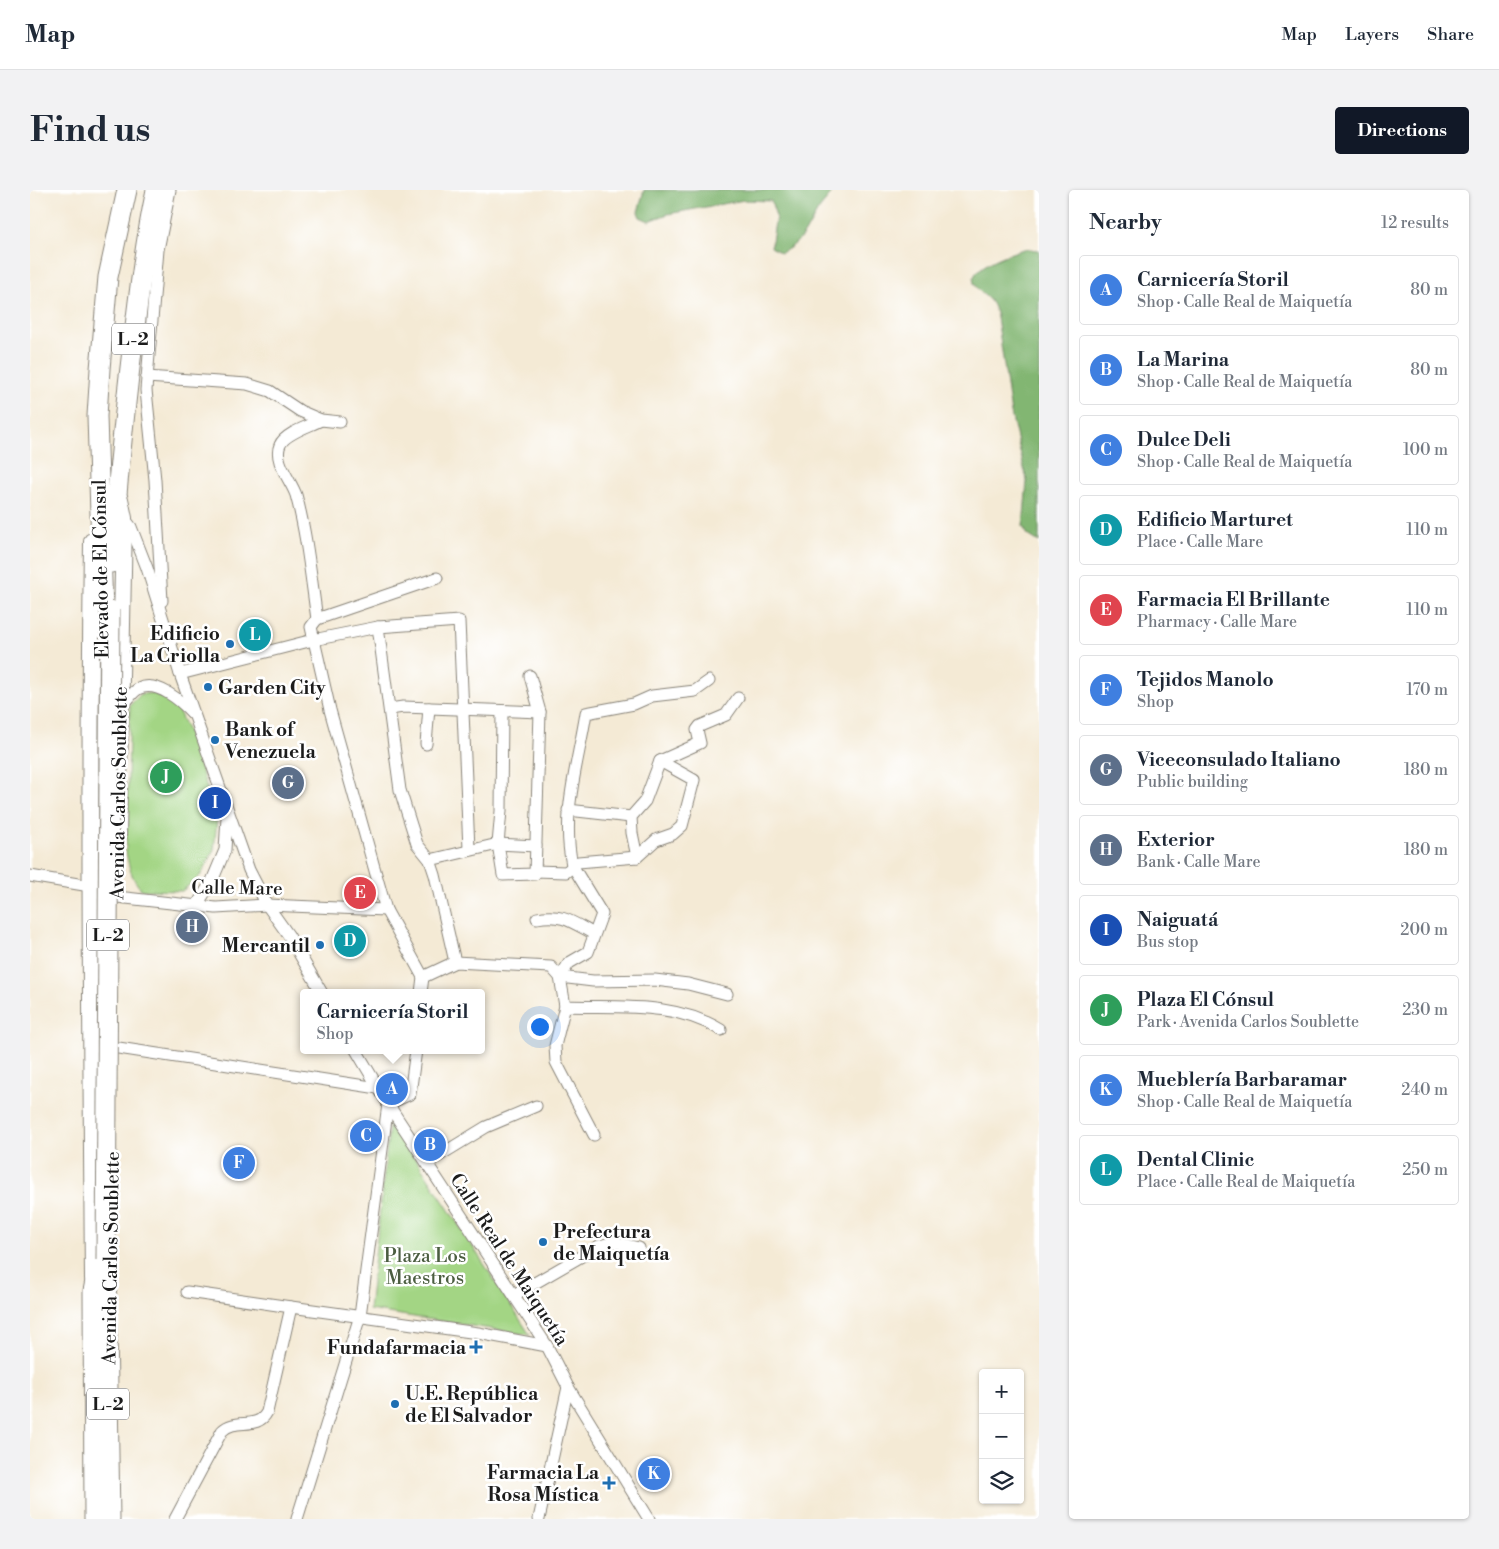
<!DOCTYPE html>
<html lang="en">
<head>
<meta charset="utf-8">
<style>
  :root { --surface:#fff; --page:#f2f2f3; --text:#1f2937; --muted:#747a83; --line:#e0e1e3; --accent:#111827 }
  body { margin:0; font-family:"Libre Bodoni",serif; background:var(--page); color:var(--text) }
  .controls { position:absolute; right:15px; bottom:15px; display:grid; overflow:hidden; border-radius:5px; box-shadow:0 1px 4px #0004 }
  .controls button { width:45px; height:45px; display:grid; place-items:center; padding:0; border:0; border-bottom:1px solid var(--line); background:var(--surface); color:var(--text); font:25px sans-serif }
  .you { position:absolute; left:509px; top:836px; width:18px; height:18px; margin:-12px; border:4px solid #fff; border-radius:50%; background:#1a73e8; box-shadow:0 0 0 8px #1a73e833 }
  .badge { display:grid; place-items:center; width:32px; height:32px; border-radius:50%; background:var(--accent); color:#fff; font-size:16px; font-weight:700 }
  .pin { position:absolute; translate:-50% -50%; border:2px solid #fff; box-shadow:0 1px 5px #0006 }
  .popup { position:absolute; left:270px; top:799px; width:185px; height:65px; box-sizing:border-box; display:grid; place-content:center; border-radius:5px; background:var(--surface); filter:drop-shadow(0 1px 4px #0005); font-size:16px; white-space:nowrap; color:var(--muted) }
  .popup b { font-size:19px; color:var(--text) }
  .popup::after { content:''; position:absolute; left:50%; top:100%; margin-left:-10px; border:10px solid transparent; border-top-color:var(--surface) }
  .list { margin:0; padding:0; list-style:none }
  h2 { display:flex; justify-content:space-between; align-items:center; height:65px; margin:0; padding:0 20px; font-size:21px }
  h2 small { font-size:16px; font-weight:400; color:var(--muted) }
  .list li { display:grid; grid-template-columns:32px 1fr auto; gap:15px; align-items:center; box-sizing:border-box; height:70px; margin:0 10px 10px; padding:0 10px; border:1px solid var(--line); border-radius:5px }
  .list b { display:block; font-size:19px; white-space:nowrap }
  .list p { margin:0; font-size:16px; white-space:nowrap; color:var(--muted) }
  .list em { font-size:16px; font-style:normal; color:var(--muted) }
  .icon { flex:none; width:28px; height:28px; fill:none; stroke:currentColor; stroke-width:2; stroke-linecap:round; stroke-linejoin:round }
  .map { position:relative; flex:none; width:1009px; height:1329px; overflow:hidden; border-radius:5px }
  header { display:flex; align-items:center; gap:30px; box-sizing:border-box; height:70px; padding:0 25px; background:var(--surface); border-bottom:1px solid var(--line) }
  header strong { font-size:24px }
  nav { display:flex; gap:28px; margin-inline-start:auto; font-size:18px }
  .intro { display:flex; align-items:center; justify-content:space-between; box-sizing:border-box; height:120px; padding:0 30px }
  h1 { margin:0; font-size:35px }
  .button { padding:12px 22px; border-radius:5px; background:var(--accent); color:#fff; font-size:18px; font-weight:700 }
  main { display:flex; gap:30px; padding:0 30px }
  aside { flex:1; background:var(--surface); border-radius:5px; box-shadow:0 1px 4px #0004 }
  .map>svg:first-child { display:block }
  .green { fill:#a3d584; stroke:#607850 }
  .forest { fill:#82b672; stroke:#4f6947 }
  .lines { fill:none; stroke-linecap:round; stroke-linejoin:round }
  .street-casing { stroke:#888378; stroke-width:13 }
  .secondary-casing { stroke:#888378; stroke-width:18 }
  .primary-casing { stroke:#888378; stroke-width:21 }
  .street { stroke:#fff; stroke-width:11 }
  .secondary { stroke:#fff; stroke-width:16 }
  .primary { stroke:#fff; stroke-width:19 }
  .primary-bridge-casing { stroke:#888378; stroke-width:21; stroke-linecap:butt }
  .primary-bridge { stroke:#fff; stroke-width:19 }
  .poi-dot { fill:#1f6fb2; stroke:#fff; stroke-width:2 }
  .labels { text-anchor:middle; stroke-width:5; stroke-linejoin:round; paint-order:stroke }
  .shield { fill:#fff; stroke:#606060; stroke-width:1 }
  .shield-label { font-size:18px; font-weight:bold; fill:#1c1c1c }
  .street-label { font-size:19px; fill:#1c1c1c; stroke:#fff }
  .poi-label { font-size:19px; font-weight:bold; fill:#1c1c1c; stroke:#fff; text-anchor:end }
  .park-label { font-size:19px; fill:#4b5d40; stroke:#fff }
</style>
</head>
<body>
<header>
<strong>Map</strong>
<nav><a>Map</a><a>Layers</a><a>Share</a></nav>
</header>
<div class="intro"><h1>Find us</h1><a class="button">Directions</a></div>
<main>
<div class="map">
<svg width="1009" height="1329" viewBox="0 0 1009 1329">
  <rect width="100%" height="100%" fill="#fff"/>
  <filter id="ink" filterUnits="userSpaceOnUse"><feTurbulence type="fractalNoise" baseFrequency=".02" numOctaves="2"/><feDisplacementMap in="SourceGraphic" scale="10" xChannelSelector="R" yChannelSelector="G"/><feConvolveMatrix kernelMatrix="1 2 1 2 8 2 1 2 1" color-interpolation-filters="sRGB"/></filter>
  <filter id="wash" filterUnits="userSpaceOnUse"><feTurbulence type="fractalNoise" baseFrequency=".0096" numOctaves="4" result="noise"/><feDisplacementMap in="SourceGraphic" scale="20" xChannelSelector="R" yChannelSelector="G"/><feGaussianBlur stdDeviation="1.12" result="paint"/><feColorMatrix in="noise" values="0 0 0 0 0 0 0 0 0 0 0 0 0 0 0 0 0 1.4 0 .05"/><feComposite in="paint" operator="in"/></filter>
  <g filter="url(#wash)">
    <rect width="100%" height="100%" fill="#f4ead5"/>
    <!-- green -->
    <g class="green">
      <path d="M123,503L142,514L149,522L160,546L187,629L184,659L171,685L152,701L112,700C101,689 99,676 96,662L100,515L111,504Z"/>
      <path d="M360,929L500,1145L339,1120Z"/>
    </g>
    <!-- forest -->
    <g class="forest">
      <path d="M614,0H804C799,8 792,14 787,22C777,40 770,54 751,63L741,57L746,26L741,11L714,10L638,24L619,31L610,27L608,22Z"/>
      <path d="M994,59L1009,60V352L998,345L993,337L997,291L981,223L967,127C961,104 955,110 945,95C934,78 983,62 994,59Z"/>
    </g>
  </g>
  <g filter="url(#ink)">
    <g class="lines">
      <!-- street casing -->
      <g class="street-casing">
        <g id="street">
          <path d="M117,187L217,194L240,201L270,221L291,230L310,232"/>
          <path d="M291,230C280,236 255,243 250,255C243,271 261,290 266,305C277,345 281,388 287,429L281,437L300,520L356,720L393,787L391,803"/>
          <path d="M94,328L101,337L117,378L150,484L219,680L237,715L259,746L292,803"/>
          <path d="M132,411L125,290L116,200L128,60L140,0"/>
          <path d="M287,429L407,388"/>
          <path d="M348,437L370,600L387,654L400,670L405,685L425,772"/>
          <path d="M150,484L283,450L348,437L429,431L439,659"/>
          <path d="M360,519L373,517L510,522"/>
          <path d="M90,520C95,514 101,503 108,499C127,489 152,512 163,524"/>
          <path d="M472,521L471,621L468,654L473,685L505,684L510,522L500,486"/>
          <path d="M396,554L399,518"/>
          <path d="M538,620L601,627"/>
          <path d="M607,667L602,643L601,627L615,611L630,571L670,553L667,540L670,536L696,525L708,508"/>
          <path d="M400,670L468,654L506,656"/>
          <path d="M505,681L536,682L548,672L607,667L626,650L643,644L652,636L664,590L630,571"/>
          <path d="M0,686L60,696L87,707L186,718L237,715L356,720"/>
          <path d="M167,715L182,691L195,660L197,627"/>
          <path d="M507,728C532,723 542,732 564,744"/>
          <path d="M393,787L425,772L521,777L530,787L563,791L625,790L658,794L697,804"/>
          <path d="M535,816C588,818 644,811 691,840"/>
          <path d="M82,857L348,898"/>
          <path d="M326,860L358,914L517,1156L538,1197L619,1329"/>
          <path d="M564,945L526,872L525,856L535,816L530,787L539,773L558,762L572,724L542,675C531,623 548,574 556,523L604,514L622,506L665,501L679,491"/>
          <path d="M397,973L456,937L506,916"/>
          <path d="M157,1102L261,1117"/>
          <path d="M484,1105L569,1056L584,1052L609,1058"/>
          <path d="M145,1329L192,1241C206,1227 227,1241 237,1222L261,1117L448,1143L517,1156"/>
          <path d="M267,1329L330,1126L358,914L380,904L386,860"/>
          <path d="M509,1329L538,1197"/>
        </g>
      </g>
      <!-- secondary casing -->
      <g class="secondary-casing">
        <g id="secondary">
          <path d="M62,351C59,597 61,843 63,1089"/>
          <path d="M88,646L94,328L90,309"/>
        </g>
      </g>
      <!-- primary casing -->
      <g class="primary-casing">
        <g id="primary">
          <path d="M82,373C86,305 93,237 101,169C108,112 114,56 126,0"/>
          <path d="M73,423L67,226L70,179L78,87L97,0"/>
          <path d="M76,1070L80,1329"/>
          <path d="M64,1329L63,1101L68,1076"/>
        </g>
      </g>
      <!-- street -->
      <use href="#street" class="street"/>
      <!-- secondary -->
      <use href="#secondary" class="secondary"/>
      <!-- primary -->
      <use href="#primary" class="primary"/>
      <!-- primary-bridge casing -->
      <g class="primary-bridge-casing">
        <path id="primary-bridge" d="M76,1070L80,420"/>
      </g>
      <!-- primary-bridge -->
      <use href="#primary-bridge" class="primary-bridge"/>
    </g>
  </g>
  <!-- markers -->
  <g class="poi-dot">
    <circle cx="200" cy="454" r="5"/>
    <circle cx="178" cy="497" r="5"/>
    <circle cx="185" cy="550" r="5"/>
    <circle cx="290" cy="755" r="5"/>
    <circle cx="513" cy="1052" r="5"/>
    <path d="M443.5 1149.5h5v5h5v5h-5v5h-5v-5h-5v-5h5z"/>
    <circle cx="365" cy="1214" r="5"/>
    <path d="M576.5 1285.5h5v5h5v5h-5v5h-5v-5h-5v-5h5z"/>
  </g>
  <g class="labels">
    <!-- shield labels -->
    <g class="shield">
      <rect x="82" y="133.5" width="42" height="31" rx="4"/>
      <rect x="57" y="729.5" width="42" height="31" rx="4"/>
      <rect x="57" y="1198.5" width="42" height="31" rx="4"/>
    </g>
    <g class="shield-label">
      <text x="103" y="155">L-2</text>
      <text x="78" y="751">L-2</text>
      <text x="78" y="1220">L-2</text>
    </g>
    <!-- street labels -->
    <g class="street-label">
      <text transform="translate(70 379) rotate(-91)" y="7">Elevado de El Cónsul</text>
      <text transform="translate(88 603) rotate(-89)" y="7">Avenida Carlos Soublette</text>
      <text transform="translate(207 697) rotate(1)" y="7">Calle Mare</text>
      <text transform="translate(80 1068) rotate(-89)" y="7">Avenida Carlos Soublette</text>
      <text transform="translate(480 1069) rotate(57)" y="7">Calle Real de Maiquetía</text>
    </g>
    <!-- poi labels -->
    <g class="poi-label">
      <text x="190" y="450">Edificio<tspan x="190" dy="22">La Criolla</tspan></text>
      <text x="188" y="504" text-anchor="start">Garden City</text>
      <text x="195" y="546" text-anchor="start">Bank of<tspan x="195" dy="22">Venezuela</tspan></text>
      <text x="280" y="762">Mercantil</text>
      <text x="523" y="1048" text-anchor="start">Prefectura<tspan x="523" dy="22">de Maiquetía</tspan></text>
      <text x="436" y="1164">Fundafarmacia</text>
      <text x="375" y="1210" text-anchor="start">U.E. República<tspan x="375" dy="22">de El Salvador</tspan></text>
      <text x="569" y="1289">Farmacia La<tspan x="569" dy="22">Rosa Mística</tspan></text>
    </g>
    <!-- park labels -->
    <g class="park-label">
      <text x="395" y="1072">Plaza Los<tspan x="395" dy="22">Maestros</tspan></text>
    </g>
  </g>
</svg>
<div class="controls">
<button>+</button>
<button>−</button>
<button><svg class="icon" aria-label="layers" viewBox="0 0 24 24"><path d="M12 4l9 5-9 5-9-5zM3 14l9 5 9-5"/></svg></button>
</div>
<div class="you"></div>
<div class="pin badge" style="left:362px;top:899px;background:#3f7fe0">A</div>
<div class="popup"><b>Carnicería Storil</b>Shop</div>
<div class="pin badge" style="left:400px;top:955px;background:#3f7fe0">B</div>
<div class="pin badge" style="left:336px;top:946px;background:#3f7fe0">C</div>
<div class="pin badge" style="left:320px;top:751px;background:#0f9aa8">D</div>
<div class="pin badge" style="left:330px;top:703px;background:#e0444e">E</div>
<div class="pin badge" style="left:209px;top:973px;background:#3f7fe0">F</div>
<div class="pin badge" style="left:258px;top:593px;background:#5c6f8a">G</div>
<div class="pin badge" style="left:162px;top:737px;background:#5c6f8a">H</div>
<div class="pin badge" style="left:185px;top:613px;background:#1a4fb4">I</div>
<div class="pin badge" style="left:136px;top:587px;background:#2e9e5b">J</div>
<div class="pin badge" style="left:624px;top:1284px;background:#3f7fe0">K</div>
<div class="pin badge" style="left:225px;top:445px;background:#0f9aa8">L</div>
</div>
<aside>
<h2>Nearby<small>12 results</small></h2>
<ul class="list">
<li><span class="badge" style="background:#3f7fe0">A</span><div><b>Carnicería Storil</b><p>Shop · Calle Real de Maiquetía</p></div><em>80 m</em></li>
<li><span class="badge" style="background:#3f7fe0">B</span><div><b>La Marina</b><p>Shop · Calle Real de Maiquetía</p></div><em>80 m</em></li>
<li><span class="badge" style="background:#3f7fe0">C</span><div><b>Dulce Deli</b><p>Shop · Calle Real de Maiquetía</p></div><em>100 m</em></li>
<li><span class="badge" style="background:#0f9aa8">D</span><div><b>Edificio Marturet</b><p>Place · Calle Mare</p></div><em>110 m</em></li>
<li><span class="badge" style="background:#e0444e">E</span><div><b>Farmacia El Brillante</b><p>Pharmacy · Calle Mare</p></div><em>110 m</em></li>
<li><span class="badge" style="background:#3f7fe0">F</span><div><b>Tejidos Manolo</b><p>Shop</p></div><em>170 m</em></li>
<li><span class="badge" style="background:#5c6f8a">G</span><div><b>Viceconsulado Italiano</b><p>Public building</p></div><em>180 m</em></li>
<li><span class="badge" style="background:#5c6f8a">H</span><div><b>Exterior</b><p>Bank · Calle Mare</p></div><em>180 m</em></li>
<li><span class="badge" style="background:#1a4fb4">I</span><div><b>Naiguatá</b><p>Bus stop</p></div><em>200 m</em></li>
<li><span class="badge" style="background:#2e9e5b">J</span><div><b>Plaza El Cónsul</b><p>Park · Avenida Carlos Soublette</p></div><em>230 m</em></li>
<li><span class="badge" style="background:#3f7fe0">K</span><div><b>Mueblería Barbaramar</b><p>Shop · Calle Real de Maiquetía</p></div><em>240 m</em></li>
<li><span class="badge" style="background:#0f9aa8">L</span><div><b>Dental Clinic</b><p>Place · Calle Real de Maiquetía</p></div><em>250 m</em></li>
</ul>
</aside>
</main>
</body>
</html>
